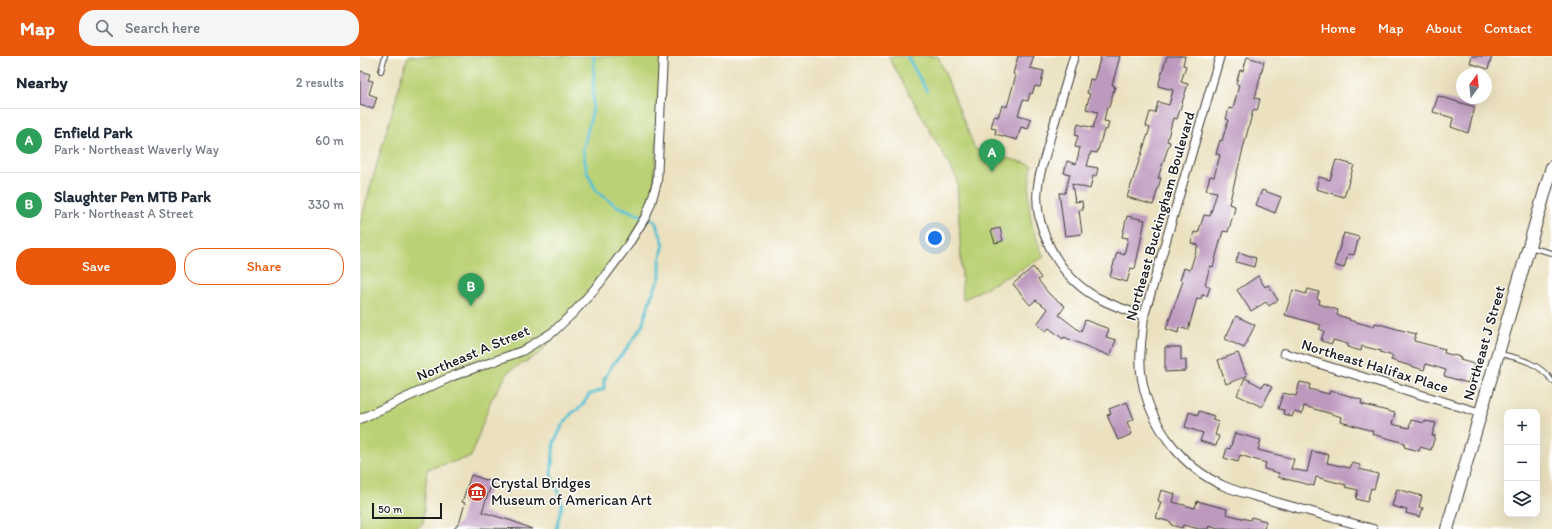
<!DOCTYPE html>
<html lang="en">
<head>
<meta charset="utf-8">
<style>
  :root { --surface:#fff; --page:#f6f6f7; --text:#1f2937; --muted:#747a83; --line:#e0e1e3; --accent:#ea580c }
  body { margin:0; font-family:Itim,sans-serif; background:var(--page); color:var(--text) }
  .controls { position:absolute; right:12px; bottom:12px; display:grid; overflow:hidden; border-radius:8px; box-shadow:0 4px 16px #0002 }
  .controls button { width:36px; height:36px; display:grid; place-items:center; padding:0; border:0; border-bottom:1px solid var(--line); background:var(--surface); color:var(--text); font:20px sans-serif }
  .compass { position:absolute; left:1096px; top:12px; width:36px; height:36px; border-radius:50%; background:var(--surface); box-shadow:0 4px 16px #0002; rotate:15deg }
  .scale { position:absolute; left:12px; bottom:10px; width:70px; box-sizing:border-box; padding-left:4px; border:2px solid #1c1c1c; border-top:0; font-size:11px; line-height:14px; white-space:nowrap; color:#1c1c1c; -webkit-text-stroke:3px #fff; paint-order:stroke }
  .you { position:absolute; left:575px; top:182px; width:14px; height:14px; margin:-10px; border:3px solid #fff; border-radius:50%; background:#1a73e8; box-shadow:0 0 0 6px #1a73e833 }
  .badge { display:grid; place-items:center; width:26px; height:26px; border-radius:50%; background:var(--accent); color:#fff; font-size:13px; font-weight:700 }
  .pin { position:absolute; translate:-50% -33px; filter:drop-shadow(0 1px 2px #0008) }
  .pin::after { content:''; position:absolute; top:21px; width:14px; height:12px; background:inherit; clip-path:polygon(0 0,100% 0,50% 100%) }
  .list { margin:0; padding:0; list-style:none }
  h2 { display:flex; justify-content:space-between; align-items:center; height:52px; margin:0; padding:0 16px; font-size:17px }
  h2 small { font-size:13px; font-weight:400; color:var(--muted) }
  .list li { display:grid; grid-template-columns:26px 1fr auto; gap:12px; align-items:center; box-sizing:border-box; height:64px; padding:0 16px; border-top:1px solid var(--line) }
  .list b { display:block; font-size:15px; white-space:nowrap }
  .list p { margin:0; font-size:13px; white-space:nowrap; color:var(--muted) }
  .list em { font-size:13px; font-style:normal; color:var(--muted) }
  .actions { display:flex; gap:8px; padding:12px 16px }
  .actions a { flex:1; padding:9px 0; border:1px solid var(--accent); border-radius:16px; text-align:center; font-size:14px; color:var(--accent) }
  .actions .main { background:var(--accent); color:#fff }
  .icon { flex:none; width:22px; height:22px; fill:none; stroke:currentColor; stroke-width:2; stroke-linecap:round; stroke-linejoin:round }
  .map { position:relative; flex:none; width:1192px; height:473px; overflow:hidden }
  header { display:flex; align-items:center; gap:24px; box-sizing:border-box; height:56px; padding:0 20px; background:var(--accent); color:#fff }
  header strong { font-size:19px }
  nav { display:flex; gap:22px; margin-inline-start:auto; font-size:14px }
  .search { width:280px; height:36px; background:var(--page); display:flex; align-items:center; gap:10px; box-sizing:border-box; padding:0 14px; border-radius:16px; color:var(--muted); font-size:15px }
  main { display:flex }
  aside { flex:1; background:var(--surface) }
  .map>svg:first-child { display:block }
  .green { fill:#bbd175; stroke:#6c7648 }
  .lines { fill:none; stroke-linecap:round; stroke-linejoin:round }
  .stream { stroke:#55c0d0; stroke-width:3 }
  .building { fill:#bd99be }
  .lane-casing { stroke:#3b3a34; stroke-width:6 }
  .street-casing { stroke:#3b3a34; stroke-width:10 }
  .secondary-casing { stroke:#3b3a34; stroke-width:14 }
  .lane { stroke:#fff; stroke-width:4 }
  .street { stroke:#fff; stroke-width:8 }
  .secondary { stroke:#fff; stroke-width:12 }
  .labels { text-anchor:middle; stroke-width:3; stroke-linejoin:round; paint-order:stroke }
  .street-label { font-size:15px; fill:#1c1c1c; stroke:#fff }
  .poi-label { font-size:15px; fill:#1c1c1c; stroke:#fff; text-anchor:start }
</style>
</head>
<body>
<header>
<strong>Map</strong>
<div class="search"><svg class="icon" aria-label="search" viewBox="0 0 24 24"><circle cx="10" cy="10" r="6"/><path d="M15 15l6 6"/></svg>Search here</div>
<nav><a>Home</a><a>Map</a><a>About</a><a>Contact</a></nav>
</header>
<main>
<aside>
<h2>Nearby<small>2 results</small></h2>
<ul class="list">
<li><span class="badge" style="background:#2e9e5b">A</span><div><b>Enfield Park</b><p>Park · Northeast Waverly Way</p></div><em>60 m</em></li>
<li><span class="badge" style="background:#2e9e5b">B</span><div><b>Slaughter Pen MTB Park</b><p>Park · Northeast A Street</p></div><em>330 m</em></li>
</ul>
<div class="actions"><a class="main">Save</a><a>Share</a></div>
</aside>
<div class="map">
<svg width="1192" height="473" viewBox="0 0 1192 473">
  <rect width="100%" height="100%" fill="#fff"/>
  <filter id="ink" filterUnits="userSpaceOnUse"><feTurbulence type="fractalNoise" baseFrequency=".025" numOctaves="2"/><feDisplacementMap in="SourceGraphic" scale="8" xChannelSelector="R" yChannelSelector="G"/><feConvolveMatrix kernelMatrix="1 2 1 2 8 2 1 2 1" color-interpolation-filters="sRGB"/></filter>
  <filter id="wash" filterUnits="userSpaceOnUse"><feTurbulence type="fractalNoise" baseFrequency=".012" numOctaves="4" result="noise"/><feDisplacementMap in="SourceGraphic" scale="16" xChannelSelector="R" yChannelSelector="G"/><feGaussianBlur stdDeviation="0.9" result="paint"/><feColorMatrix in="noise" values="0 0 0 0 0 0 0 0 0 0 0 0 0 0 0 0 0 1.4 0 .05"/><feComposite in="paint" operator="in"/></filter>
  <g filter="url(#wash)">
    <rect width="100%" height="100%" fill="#ebe1bf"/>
    <!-- green -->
    <g class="green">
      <path d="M48,0H304L293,137L263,202L179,298L149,315L131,344L111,401L67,413L63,467L56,473H0V167Z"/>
      <path d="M528,0H578L615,93L672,109C666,147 668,166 684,201L603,244L597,123Z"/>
    </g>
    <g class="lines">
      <!-- stream -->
      <g class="stream">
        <path d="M547,0L567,35"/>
        <path d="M196,473L202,450L200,440L191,419L194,387L203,368L212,357L221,351L229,339L244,333V324L252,309L265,295L282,270L291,241L300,221V205L304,188L295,165L257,150L237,136L227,116L223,94L233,52L234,0"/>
      </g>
    </g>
    <g id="blocks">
      <!-- building -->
      <g class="building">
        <path d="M658,0H674L670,12L684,15L680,31L675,30L672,38L670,37L668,45L663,44L658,59L671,63L668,73L661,71L657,84L635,78L636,73L631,72L634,60L638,61L642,49L647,51L656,19L653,18Z"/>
        <path d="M741,0H760L752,29L755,30L749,51H747L744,65L749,66L747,74H744L737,97L731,96L727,110L738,112L736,120H733L730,133L712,128L715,146L722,145L723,154H719L722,178L705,180L699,137H705L710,118L704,117L707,105L716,108L720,92L715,91L718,80L715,79L718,68L733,72L738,56L726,53L730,38L727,37L730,23L734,24Z"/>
        <path d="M807,0H825L823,9L826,10L821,26L828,28L817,63L813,62L807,85L810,86L798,122H801L793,149L767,141L790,72L786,70L790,56L795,57L798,46L809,49L813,34L798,30Z"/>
        <path d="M1112,0H1132L1128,13L1110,7Z"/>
        <path d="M887,1L904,6L895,42L900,43L897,55L893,54L869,148L875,150L874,156L868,176L863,175L853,211L850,210L845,229L850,231L847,240L842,239L841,243L837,242L828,274L819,271L818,277L806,273L823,225L820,224L824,212L830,214L838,189L831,187L834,176L838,177L844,159L850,160L857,136L846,134L850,120L854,121L860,99L856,98L860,84L862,85L868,64L866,63L869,52L873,53L879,29L876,28L880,14L883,15Z"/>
        <path d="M0,15L10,18L8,24L13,25L9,38L17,41L13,53L0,49Z"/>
        <path d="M1078,40L1115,51L1108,77L1091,71L1093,62L1073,56Z"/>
        <path d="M976,104L994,109L984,141L956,133L959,121L970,124Z"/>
        <path d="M902,134L921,141L915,157L896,149Z"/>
        <path d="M767,160L785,164L775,213L771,212L767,226L750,221L757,196L764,199L768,182L762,181Z"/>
        <path d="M640,172L643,185L635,187L631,174Z"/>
        <path d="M984,177L999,181L994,199L988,198L984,212L974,209Z"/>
        <path d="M879,196L896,202L894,211L876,206Z"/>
        <path d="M673,211L681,222L678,224L690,239L705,250L699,259L721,276L725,264L749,273L746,281L756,284L750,300L704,281L703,283L689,272L686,275L677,268L688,253L676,244L670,249L653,228Z"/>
        <path d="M898,220L905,231L908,229L918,244L909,250L906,246L891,255L877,234Z"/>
        <path d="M948,233L959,236L957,242L960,244L959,248L978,254L977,259L990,263L989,264L1014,271L1015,267L1056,278L1054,285L1085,293L1084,297L1101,301L1100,304L1114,308L1108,327L1084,320L1086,314L1066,308L1064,314L1031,304L1033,300L1020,296L1021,295L1002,290L1001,295L987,291L988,288L973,284L972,288L961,285L964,275L959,273L961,269L925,259L933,234L946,238Z"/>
        <path d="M876,260L895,269L884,292L865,283Z"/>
        <path d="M805,291H821V304H826V315L805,316Z"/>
        <path d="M878,297L887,320L866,328L858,304Z"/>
        <path d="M885,322L902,331L904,327L912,331L902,351L877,339Z"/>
        <path d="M940,326L950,328L949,333L969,338L970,335L983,338L1002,344L1001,348L1035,357L1032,368L1049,372L1051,364L1065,367V365L1076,367L1072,380H1075L1071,394L1060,391L1059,395L1044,391L1045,387L1012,378L1013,375L981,366L982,361L944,350L942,358L934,356L932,361L923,358L924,354L918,353L923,337L936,340Z"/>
        <path d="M767,346L774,363L767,366L772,378L758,384L747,359L751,358L749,353Z"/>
        <path d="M839,355L854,360L852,364L859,366L855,379L859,380L856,390L840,385L843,377L825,371L829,356L838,359Z"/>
        <path d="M875,377L901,384L898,394L934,403L931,413L947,416L952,395L969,399L967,407L990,412L992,407L1000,409L999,413L1018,418L1014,433L1011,432L1007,446L996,443L998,434L985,431L986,429L956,421L954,430L918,421L919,417L904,413L906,407L880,399L878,406L864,402L867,392L870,393Z"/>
        <path d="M111,419L132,426L122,456L152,465L172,473L121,472V473H94L100,465L105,447L102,446Z"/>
        <path d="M1037,433L1062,440L1059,451L1063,452L1060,461L1046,457L1047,454L1032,450Z"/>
        <path d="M801,434L815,438L813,446L835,452L837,445L867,453L866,458L890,464L891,461L906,465L904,473H858L849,470L848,473H839L823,469L822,472L811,469V466L796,462L801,446L798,445Z"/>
      </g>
    </g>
  </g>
  <g filter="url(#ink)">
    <use href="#blocks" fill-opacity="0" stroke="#3b3a34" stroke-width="1"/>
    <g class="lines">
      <!-- lane casing -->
      <g class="lane-casing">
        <g id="lane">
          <path d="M21,15L25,0"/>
          <path d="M1169,191L1192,197"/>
          <path d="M1140,298C1160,302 1181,308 1192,325"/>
        </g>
      </g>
      <!-- street casing -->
      <g class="street-casing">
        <g id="street">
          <path d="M714,0C706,27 698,54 690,82C687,95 682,109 679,123C670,167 697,219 736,241C751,249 768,255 784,260"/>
          <path d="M860,0L784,260C782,280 778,303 782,323C790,369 821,411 864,430C880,437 899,441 916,446C949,455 981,464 1013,473"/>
          <path d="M924,297L1121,357"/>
          <path d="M0,363L93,320L162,295L193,276L214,256L239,228L268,189L286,160L291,147L297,126L303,0"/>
        </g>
      </g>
      <!-- secondary casing -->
      <g class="secondary-casing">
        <path id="secondary" d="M1087,473L1192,111"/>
      </g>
      <!-- lane -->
      <use href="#lane" class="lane"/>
      <!-- street -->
      <use href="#street" class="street"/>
      <!-- secondary -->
      <use href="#secondary" class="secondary"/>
    </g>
  </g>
  <!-- icons -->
  <defs>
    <g id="museum-disc" transform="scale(1)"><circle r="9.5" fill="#c8321e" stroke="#fff"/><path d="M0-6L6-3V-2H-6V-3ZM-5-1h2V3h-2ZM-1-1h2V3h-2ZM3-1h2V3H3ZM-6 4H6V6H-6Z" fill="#fff"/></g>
  </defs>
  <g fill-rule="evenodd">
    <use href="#museum-disc" x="117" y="436"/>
  </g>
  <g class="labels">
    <!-- street labels -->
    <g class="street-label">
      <text transform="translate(800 160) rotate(-74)" y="5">Northeast Buckingham Boulevard</text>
      <text transform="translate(1124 287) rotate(-74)" y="5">Northeast J Street</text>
      <text transform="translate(113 297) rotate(-23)" y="5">Northeast A Street</text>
      <text transform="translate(1015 310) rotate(17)" y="5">Northeast Halifax Place</text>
    </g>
    <!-- poi labels -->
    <g class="poi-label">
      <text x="131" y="432">Crystal Bridges<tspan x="131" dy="17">Museum of American Art</tspan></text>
    </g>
  </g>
</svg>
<div class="controls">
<button>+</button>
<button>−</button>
<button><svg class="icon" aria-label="layers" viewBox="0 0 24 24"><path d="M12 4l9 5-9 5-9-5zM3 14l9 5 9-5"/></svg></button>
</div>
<svg class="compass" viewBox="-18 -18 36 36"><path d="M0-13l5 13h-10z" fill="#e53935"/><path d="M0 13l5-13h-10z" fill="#747a83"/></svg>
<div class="scale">50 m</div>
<div class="you"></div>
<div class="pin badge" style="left:632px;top:116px;background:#2e9e5b">A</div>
<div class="pin badge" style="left:111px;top:250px;background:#2e9e5b">B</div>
</div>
</main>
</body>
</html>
